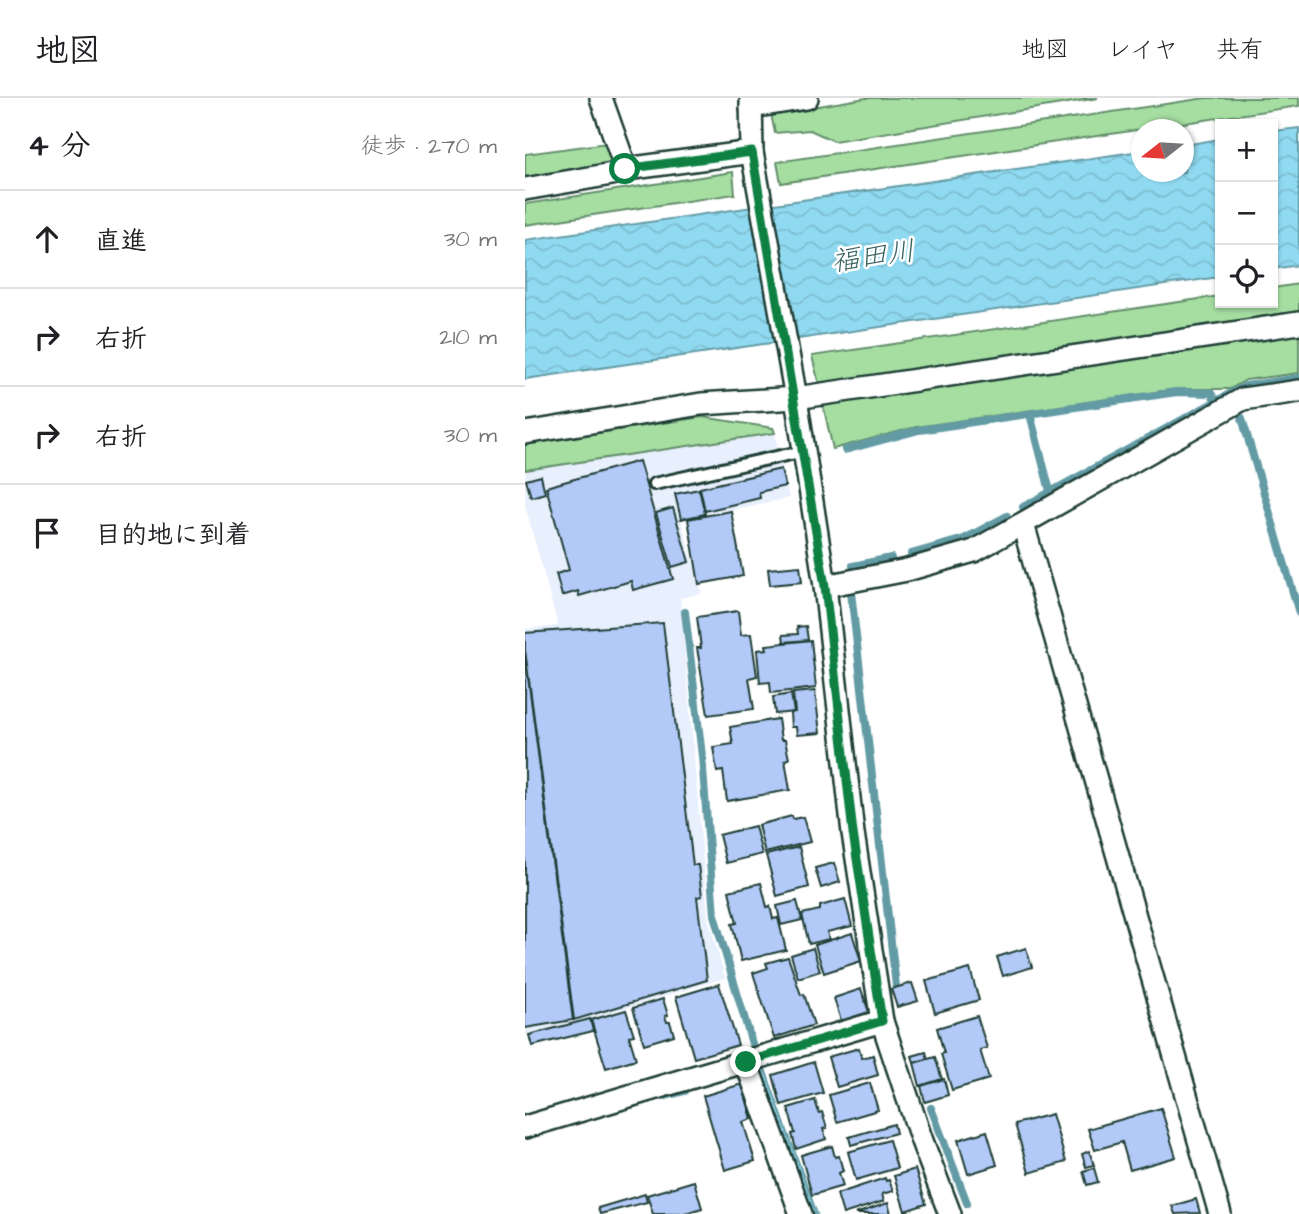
<!DOCTYPE html>
<html lang="ja">
<head>
<meta charset="utf-8">
<style>
  :root { --surface:#fff; --page:#f6f6f6; --text:#202124; --muted:#757577; --line:#e0e0e0 }
  body { margin:0; font-family:"Architects Daughter","Klee One",sans-serif; background:var(--page); color:var(--text) }
  .controls { position:absolute; right:21px; top:21px; display:grid; overflow:hidden; border-radius:0px; box-shadow:0 2px 5px #0004 }
  .controls button { width:63px; height:63px; display:grid; place-items:center; padding:0; border:0; border-bottom:2px solid var(--line); background:var(--surface); color:var(--text); font:35px sans-serif }
  .compass { position:absolute; left:606px; top:21px; width:63px; height:63px; border-radius:50%; background:var(--surface); box-shadow:0 2px 5px #0004; rotate:253deg }
  .stop { position:absolute; width:21px; height:21px; margin:-16px; border:5px solid #0b8043; border-radius:50%; background:#fff }
  .stop.end { background:#0b8043; border-color:#fff; box-shadow:0 2px 7px #0008 }
  .list { margin:0; padding:0; list-style:none }
  h2 { display:flex; justify-content:space-between; align-items:center; height:91px; margin:0; padding:0 28px; font-size:30px }
  h2 small { font-size:23px; font-weight:400; color:var(--muted) }
  .list li { display:grid; grid-template-columns:46px 1fr auto; gap:21px; align-items:center; box-sizing:border-box; height:98px; padding:0 28px; border-top:2px solid var(--line) }
  .list b { display:block; font-size:26px; white-space:nowrap }
  .list em { font-size:23px; font-style:normal; color:var(--muted) }
  .icon { flex:none; width:38px; height:38px; fill:none; stroke:currentColor; stroke-width:2; stroke-linecap:round; stroke-linejoin:round }
  .map { position:relative; flex:none; width:774px; height:1116px; overflow:hidden }
  header { display:flex; align-items:center; gap:42px; box-sizing:border-box; height:98px; padding:0 35px; background:var(--surface); border-bottom:2px solid var(--line) }
  header strong { font-size:33px }
  nav { display:flex; gap:38px; margin-inline-start:auto; font-size:24px }
  main { display:flex }
  aside { flex:1; background:var(--surface) }
  .map>svg:first-child { display:block }
  .built { fill:#e8effd }
  .grass { fill:#a6dea2; stroke:#628e6b; stroke-width:2 }
  .water { fill:url(#water-waves); stroke:#639ba5; stroke-width:2 }
  .lines { fill:none; stroke-linecap:round; stroke-linejoin:round }
  .stream { stroke:#639ba5; stroke-width:8 }
  .building { fill:#b3c9f7; stroke:#1f3d34; stroke-width:2 }
  .lane-casing { stroke:#1f3d34; stroke-width:16 }
  .street-casing { stroke:#1f3d34; stroke-width:26 }
  .lane { stroke:#fff; stroke-width:10 }
  .street { stroke:#fff; stroke-width:21 }
  .route { stroke:#0b8043; stroke-width:9 }
  .labels { text-anchor:middle; stroke-width:5; stroke-linejoin:round; paint-order:stroke }
  .water-label { font-size:28px; font-style:italic; fill:#3b6463; stroke:#fff }
</style>
</head>
<body>
<header>
<strong>地図</strong>
<nav><a>地図</a><a>レイヤ</a><a>共有</a></nav>
</header>
<main>
<aside>
<h2>4 分<small>徒歩 · 270 m</small></h2>
<ul class="list">
<li><svg class="icon" aria-label="ahead" viewBox="0 0 24 24"><path d="M12 20V5M6 11l6-6 6 6"/></svg><div><b>直進</b></div><em>30 m</em></li>
<li><svg class="icon" aria-label="right" viewBox="0 0 24 24"><path d="M7 20v-9h11M14 6l5 5-5 5"/></svg><div><b>右折</b></div><em>210 m</em></li>
<li><svg class="icon" aria-label="right" viewBox="0 0 24 24"><path d="M7 20v-9h11M14 6l5 5-5 5"/></svg><div><b>右折</b></div><em>30 m</em></li>
<li><svg class="icon" aria-label="arrive" viewBox="0 0 24 24"><path d="M6 21V4h12l-3 4 3 4H6"/></svg><div><b>目的地に到着</b></div></li>
</ul>
</aside>
<div class="map">
<svg width="774" height="1116" viewBox="0 0 774 1116">
  <defs>
    <pattern id="water-waves" width="16" height="10" patternUnits="userSpaceOnUse" patternTransform="scale(1.75)"><rect width="16" height="10" fill="#90daf1"/><path d="M0 5q4-4 8 0t8 0" fill="none" stroke="#7cbccf"/></pattern>
  </defs>
  <rect width="100%" height="100%" fill="#fff"/>
  <filter id="ink" filterUnits="userSpaceOnUse"><feTurbulence type="fractalNoise" baseFrequency=".0143" numOctaves="2"/><feDisplacementMap in="SourceGraphic" scale="14" xChannelSelector="R" yChannelSelector="G"/><feConvolveMatrix kernelMatrix="1 2 1 2 8 2 1 2 1" color-interpolation-filters="sRGB"/></filter>
  <g filter="url(#ink)">
    <!-- built -->
    <path class="built" d="M250,335L264,400L156,422L177,495L155,500L183,819L200,880L65,921L0,937V531L33,528L0,407V372Z"/>
    <!-- grass -->
    <g class="grass">
      <path d="M341,0H573L309,43L285,32L250,35L246,16Z"/>
      <path d="M681,0H774V8L256,85L252,64Z"/>
      <path d="M82,45L90,66L0,81V56Z"/>
      <path d="M208,74L210,96L0,127V106Z"/>
      <path d="M774,186V213L294,286L287,258L695,198V205H748V190Z"/>
      <path d="M774,235V275L721,282L705,291H651L391,329L308,351L298,307Z"/>
      <path d="M177,319L248,330L250,335L0,372V346Z"/>
    </g>
    <!-- water -->
    <g class="water">
      <path d="M774,30V167L748,171V33Z"/>
      <path d="M695,41V179L0,281V142L616,53L617,74H659V47Z"/>
      <path d="M240,971L292,1116H285L233,973Z"/>
    </g>
    <g class="lines">
      <!-- stream -->
      <g class="stream">
        <path d="M505,316L525,393"/>
        <path d="M717,320L774,515"/>
        <path d="M320,352L394,332L652,294L686,295L691,303"/>
        <path d="M498,409L708,294L721,288L774,280"/>
        <path d="M386,456L439,441L482,418"/>
        <path d="M328,468L366,460"/>
        <path d="M326,494L371,888"/>
        <path d="M160,514L177,658L189,817L228,949"/>
        <path d="M141,998L160,993"/>
        <path d="M406,1010L442,1105"/>
      </g>
    </g>
    <!-- building -->
    <g class="building">
      <path d="M114,363L148,481L108,492L106,483L54,498L53,493L37,498L31,476L44,472L21,389Z"/>
      <path d="M256,371L260,388L234,394L235,400L180,413L175,390Z"/>
      <path d="M16,378L20,395L6,399L1,382Z"/>
      <path d="M174,391L180,416L156,421L150,396Z"/>
      <path d="M148,410L164,464L147,469L131,415Z"/>
      <path d="M206,413L218,478L174,486L163,421Z"/>
      <path d="M275,468L277,484L245,487L243,471Z"/>
      <path d="M213,513L216,537L226,536L232,578L224,580L229,611L183,617L172,550H176L172,519Z"/>
      <path d="M138,525L168,767H173L177,798L172,799L182,882L49,922L0,552V535Z"/>
      <path d="M281,528L283,542L259,544L258,537L273,536L272,529Z"/>
      <path d="M286,542L291,590L246,595L245,584L235,585L232,552L242,551L241,547Z"/>
      <path d="M0,556L48,922L0,930Z"/>
      <path d="M290,593L295,635L272,637L271,629H266L265,615L270,614L268,595Z"/>
      <path d="M266,596L269,614L250,616L248,599Z"/>
      <path d="M253,621L256,642H260L264,661L260,662L265,692L202,703L198,673L192,674L188,649L208,646L205,629Z"/>
      <path d="M267,718L268,721L278,719L285,744L240,755L233,727Z"/>
      <path d="M230,728L237,756L201,765L194,737Z"/>
      <path d="M274,749L284,789L252,798L241,757Z"/>
      <path d="M309,765L315,784L296,790L290,770Z"/>
      <path d="M236,785L242,809L245,808L248,821L253,820L261,852L216,863L207,826L212,825L204,793Z"/>
      <path d="M320,801L327,828L302,834L304,841L284,846L277,816L295,812V808Z"/>
      <path d="M272,803L277,822L256,827L252,808Z"/>
      <path d="M327,835L336,863L299,875L290,847Z"/>
      <path d="M288,850L295,873L273,880L266,857Z"/>
      <path d="M501,850L507,869L478,878L472,859Z"/>
      <path d="M263,859L276,897L279,896L289,927L249,940L228,875L243,870L241,865Z"/>
      <path d="M445,871L454,902L410,915L401,883Z"/>
      <path d="M387,885L393,903L372,909L366,891Z"/>
      <path d="M194,886L213,947L169,960L151,899Z"/>
      <path d="M336,891L344,914L316,923L309,900Z"/>
      <path d="M138,901L143,917L140,918L142,924H145L149,937L119,946L108,910Z"/>
      <path d="M101,912L109,937L104,938L111,961L81,970L66,922Z"/>
      <path d="M452,918L462,950L455,952L464,981L427,992L416,956L419,955L412,930Z"/>
      <path d="M65,921L68,933L7,948L4,937Z"/>
      <path d="M334,950L337,960L348,957L353,977L312,989L303,959Z"/>
      <path d="M401,954L403,961L389,964L387,958Z"/>
      <path d="M410,959L417,981L395,988L389,965Z"/>
      <path d="M289,964L298,995L256,1007L248,977Z"/>
      <path d="M419,981L423,997L400,1004L396,988Z"/>
      <path d="M345,985L353,1012L312,1024L304,997Z"/>
      <path d="M217,986L227,1021L218,1024L230,1063L200,1072L178,998Z"/>
      <path d="M290,1002L294,1015L297,1014L302,1030L298,1031L301,1041L271,1051L267,1036L270,1035L263,1010Z"/>
      <path d="M636,1010L651,1059L605,1072L597,1044L570,1052L563,1031Z"/>
      <path d="M527,1016L541,1064L504,1075L490,1026Z"/>
      <path d="M369,1026L371,1035L326,1047L324,1039Z"/>
      <path d="M462,1033L472,1067L443,1076L433,1042Z"/>
      <path d="M364,1042L372,1070L331,1082L323,1054Z"/>
      <path d="M307,1048L310,1059L314,1058L318,1073L314,1075L318,1088L287,1097L276,1057Z"/>
      <path d="M564,1053L569,1067L561,1069L557,1056Z"/>
      <path d="M569,1070L573,1084L562,1087L558,1073Z"/>
      <path d="M390,1071L401,1106L380,1113L369,1078Z"/>
      <path d="M360,1080L361,1083L364,1082L368,1093L357,1096L359,1103L318,1116L312,1096Z"/>
      <path d="M169,1083L177,1110L157,1116H128L122,1097Z"/>
      <path d="M120,1096L122,1104L75,1116L73,1110Z"/>
      <path d="M671,1101L675,1115L650,1116L647,1108Z"/>
      <path d="M363,1105L366,1116H330Z"/>
    </g>
    <g class="lines">
      <!-- lane casing -->
      <g class="lane-casing">
        <path id="lane" d="M129,386L279,353"/>
      </g>
      <!-- street casing -->
      <g class="street-casing">
        <g id="street">
          <path d="M76,0L101,71"/>
          <path d="M226,0L227,54L271,300L300,488L328,735L357,923L397,1043L425,1116"/>
          <path d="M226,9L282,0"/>
          <path d="M0,91L87,76L101,71L227,54"/>
          <path d="M0,335L176,306L271,300L774,225"/>
          <path d="M498,426L695,1116"/>
          <path d="M300,488L382,472L449,453L718,301L774,293"/>
          <path d="M221,964L276,1116"/>
          <path d="M0,1029L357,923"/>
        </g>
      </g>
      <!-- lane -->
      <use href="#lane" class="lane"/>
      <!-- street -->
      <use href="#street" class="street"/>
    </g>
  </g>
  <g class="lines" filter="url(#ink)">
    <!-- route -->
    <path class="route" d="M100,71L227,54L300,488L328,735L357,923L221,964"/>
  </g>
  <g class="labels">
    <!-- water labels -->
    <g class="water-label">
      <text transform="translate(348 157) rotate(-8)" y="10">福田川</text>
    </g>
  </g>
</svg>
<div class="controls">
<button>+</button>
<button>−</button>
<button><svg class="icon" aria-label="locate" viewBox="0 0 24 24"><circle cx="12" cy="12" r="6"/><path d="M12 2v4M12 18v4M2 12h4M18 12h4"/></svg></button>
</div>
<svg class="compass" viewBox="-18 -18 36 36"><path d="M0-13l5 13h-10z" fill="#e53935"/><path d="M0 13l5-13h-10z" fill="#757577"/></svg>
<div class="stop" style="left:100px;top:71px"></div>
<div class="stop end" style="left:221px;top:964px"></div>
</div>
</main>
</body>
</html>
